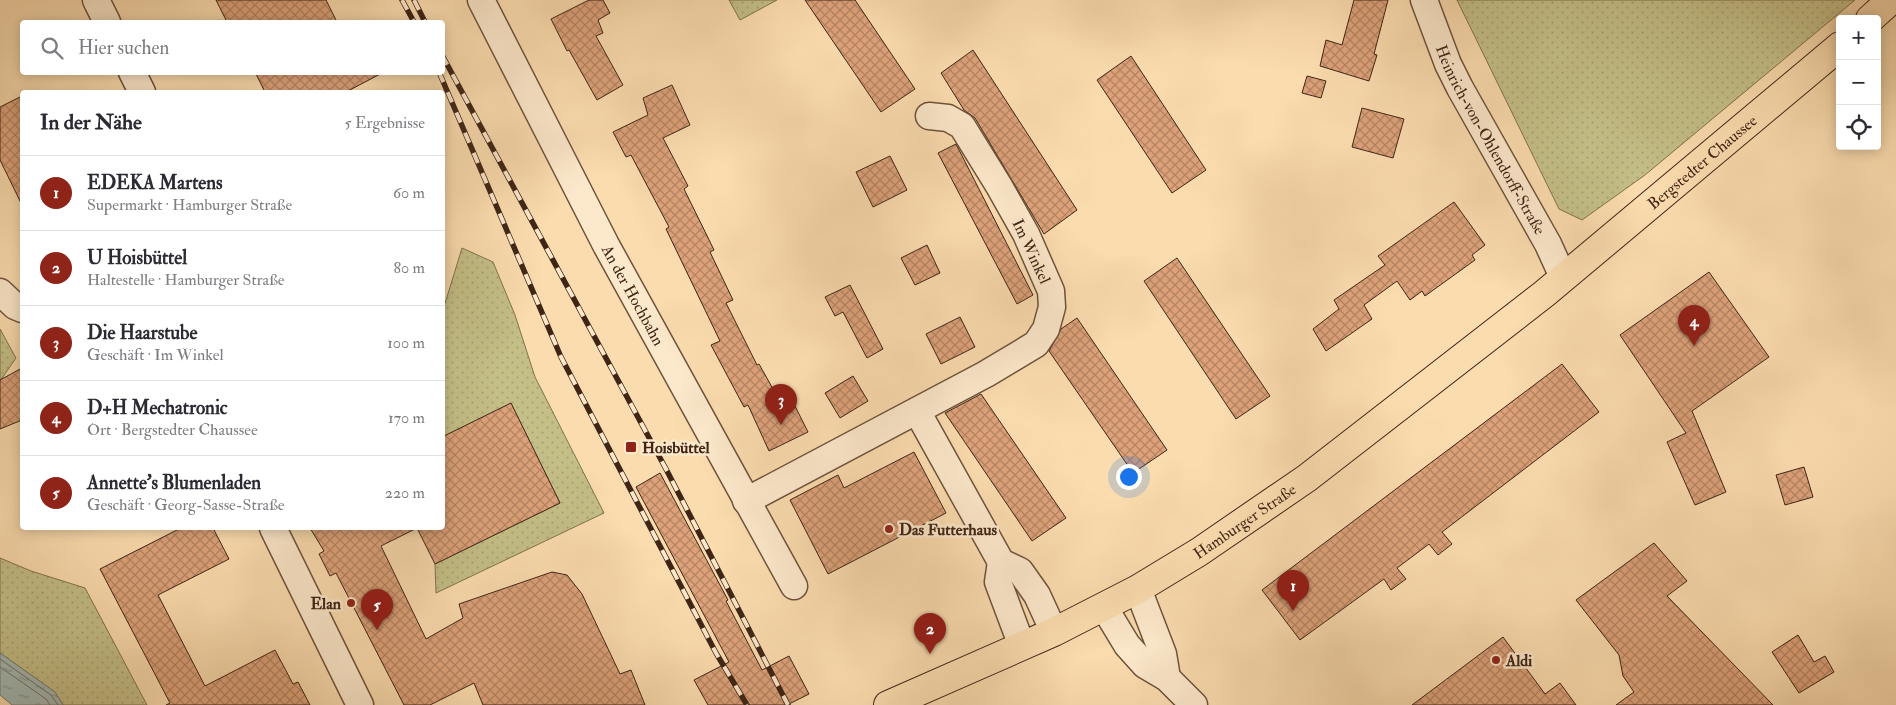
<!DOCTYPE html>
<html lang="de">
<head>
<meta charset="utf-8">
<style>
  :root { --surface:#fff; --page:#f2f2f3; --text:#2b2b33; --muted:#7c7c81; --line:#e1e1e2; --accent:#8f2418 }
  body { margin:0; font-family:"IM FELL Double Pica",serif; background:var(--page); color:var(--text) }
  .controls { position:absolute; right:15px; top:15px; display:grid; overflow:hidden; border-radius:5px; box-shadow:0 2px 12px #0003 }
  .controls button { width:45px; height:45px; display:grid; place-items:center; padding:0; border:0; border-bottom:1px solid var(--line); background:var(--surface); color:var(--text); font:25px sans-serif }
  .you { position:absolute; left:1128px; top:476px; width:18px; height:18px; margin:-12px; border:4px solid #fff; border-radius:50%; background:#1a73e8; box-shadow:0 0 0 8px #1a73e833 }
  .badge { display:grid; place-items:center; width:32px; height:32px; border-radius:50%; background:var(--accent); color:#fff; font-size:16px; font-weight:700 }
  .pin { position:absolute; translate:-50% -41px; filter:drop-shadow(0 1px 2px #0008) }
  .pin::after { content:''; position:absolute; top:26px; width:18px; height:15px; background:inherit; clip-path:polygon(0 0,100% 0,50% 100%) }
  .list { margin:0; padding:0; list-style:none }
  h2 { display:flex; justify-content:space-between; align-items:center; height:65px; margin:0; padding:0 20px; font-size:21px }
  h2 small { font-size:16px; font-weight:400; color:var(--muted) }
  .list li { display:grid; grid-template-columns:32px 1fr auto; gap:15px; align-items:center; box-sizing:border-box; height:75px; padding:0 20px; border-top:1px solid var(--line) }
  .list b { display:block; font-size:19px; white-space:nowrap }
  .list p { margin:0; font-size:16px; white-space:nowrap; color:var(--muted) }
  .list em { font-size:16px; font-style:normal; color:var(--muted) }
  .icon { flex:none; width:28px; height:28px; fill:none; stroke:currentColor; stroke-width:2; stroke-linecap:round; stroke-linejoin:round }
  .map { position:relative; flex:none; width:1896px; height:705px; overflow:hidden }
  .search { position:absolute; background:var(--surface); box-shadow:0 2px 12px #0003; left:20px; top:20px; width:425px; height:55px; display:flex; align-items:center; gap:12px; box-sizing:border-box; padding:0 18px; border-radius:5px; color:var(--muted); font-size:19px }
  .panel { position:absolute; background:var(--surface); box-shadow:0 2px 12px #0003; left:20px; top:90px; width:425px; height:440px; border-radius:5px }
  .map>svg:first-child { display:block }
  .grass { fill:url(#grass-dots); stroke:#81724e }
  .water { fill:url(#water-ripples); stroke:#7a7e75 }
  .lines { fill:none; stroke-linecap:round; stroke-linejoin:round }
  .shore { stroke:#706f66; stroke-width:1 }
  .building { fill:url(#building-cross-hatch); stroke:#3e2516 }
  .minor-casing { stroke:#6d533c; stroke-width:29 }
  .primary-casing { stroke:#3e2516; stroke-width:30 }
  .minor { stroke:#fce8cb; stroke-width:26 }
  .primary { stroke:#fbdcaf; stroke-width:28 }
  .rail-casing { stroke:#3e2516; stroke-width:5.5 }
  .rail { stroke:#fce8cb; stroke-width:4; stroke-dasharray:11; stroke-linecap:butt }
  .poi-dot { fill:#8f2418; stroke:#fce8cb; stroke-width:2 }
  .labels { text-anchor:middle; stroke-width:5; stroke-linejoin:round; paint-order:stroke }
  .street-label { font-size:16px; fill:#3e2516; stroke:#fce8cb }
  .poi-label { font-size:16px; font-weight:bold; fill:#3e2516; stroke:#fce8cb; text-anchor:start }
</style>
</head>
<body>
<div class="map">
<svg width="1896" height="705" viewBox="0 0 1896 705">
  <defs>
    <pattern id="grass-dots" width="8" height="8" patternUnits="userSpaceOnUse" patternTransform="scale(1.25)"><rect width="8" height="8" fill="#c4bf87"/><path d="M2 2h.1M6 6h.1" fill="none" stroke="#a9a474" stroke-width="1.8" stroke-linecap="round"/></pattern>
    <pattern id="water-ripples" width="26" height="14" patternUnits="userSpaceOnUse" patternTransform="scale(1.25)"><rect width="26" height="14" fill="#a2b9b5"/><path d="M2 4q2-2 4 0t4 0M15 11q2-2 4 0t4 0" fill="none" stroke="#859692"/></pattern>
    <pattern id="building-cross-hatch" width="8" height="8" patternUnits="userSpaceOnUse" patternTransform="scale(1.25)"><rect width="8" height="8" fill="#dda27a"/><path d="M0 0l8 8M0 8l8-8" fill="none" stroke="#b58463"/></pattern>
  </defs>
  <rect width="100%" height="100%" fill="#fbdcaf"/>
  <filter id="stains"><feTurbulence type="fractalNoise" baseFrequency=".004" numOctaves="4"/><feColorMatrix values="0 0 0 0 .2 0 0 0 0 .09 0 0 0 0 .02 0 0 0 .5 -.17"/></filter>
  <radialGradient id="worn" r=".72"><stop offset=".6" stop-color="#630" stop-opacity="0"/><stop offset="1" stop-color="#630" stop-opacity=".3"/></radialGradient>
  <!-- grass -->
  <g class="grass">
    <path d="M729,0H777L740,20Z"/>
    <path d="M1457,0H1855L1645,175L1582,220L1559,209Z"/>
    <path d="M462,248L493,262L515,315L535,377L604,513L436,593L435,564L560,503L511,404L443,437V310Z"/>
    <path d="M0,329L16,358L0,381Z"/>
    <path d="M0,558L31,571L85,588L147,705H63L55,692L0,653Z"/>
  </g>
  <!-- water -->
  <path class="water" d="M0,653L55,692L63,705H12L0,695Z"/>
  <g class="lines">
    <!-- shore -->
    <g class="shore">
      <path d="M0,659L51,695L58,705"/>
      <path d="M0,667L46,699L50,705"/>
    </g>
  </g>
  <!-- building -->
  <g class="building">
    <path d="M216,0H326L337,22H227Z"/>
    <path d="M589,0H603L610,13L598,20L603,33L596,36L623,85L597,100L569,50L567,51L551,19Z"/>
    <path d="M805,0H855L915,89L881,112Z"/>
    <path d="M1354,0H1388L1374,54L1377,55L1369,81L1320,66L1326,40L1342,45Z"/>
    <path d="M973,50L1077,210L1044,234L975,118L964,110L941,73Z"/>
    <path d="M1131,56L1206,170L1172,193L1097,80Z"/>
    <path d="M255,72H384L346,92H265Z"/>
    <path d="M1307,76L1326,81L1321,98L1302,93Z"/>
    <path d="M672,85L690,125L663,138L688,186L684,189L714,250L710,252L733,300L726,303L757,365L759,364L782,405L792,400L808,432L769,451L748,405L744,407L711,345L720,341L666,229L669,227L631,155L626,157L613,132L648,115L643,98Z"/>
    <path d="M22,96V205L0,160V107Z"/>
    <path d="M1362,108L1404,119L1393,158L1352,147Z"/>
    <path d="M956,144L1033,295L1017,304L938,153Z"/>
    <path d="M890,156L907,190L873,207L856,172Z"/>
    <path d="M1454,202L1485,245L1472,255L1475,260L1425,296L1422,291L1410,300L1397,281L1364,305L1372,319L1326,351L1313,329L1339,309L1334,300L1385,265L1378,256Z"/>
    <path d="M927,245L940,273L915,285L901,258Z"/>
    <path d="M1177,258L1270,396L1236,419L1144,281Z"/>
    <path d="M1709,272L1769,357L1692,411L1726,492L1695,505L1667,442L1686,433L1620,335Z"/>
    <path d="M850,285L883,349L867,358L843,312L835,316L825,297Z"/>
    <path d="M960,317L975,347L941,364L926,334Z"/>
    <path d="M1077,318L1167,450L1133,473L1049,351L1061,329Z"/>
    <path d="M1562,364L1599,412L1442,532L1452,544L1438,555L1429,544L1397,568L1406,579L1391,590L1384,579L1300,640L1262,590Z"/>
    <path d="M22,368V420L0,429V380Z"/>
    <path d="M853,376L868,401L840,418L825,393Z"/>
    <path d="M981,394L1066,518L1032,541L945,413Z"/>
    <path d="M511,403L560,503L435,564L417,528H442V437Z"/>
    <path d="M914,452L946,513L828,574L790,500L838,475L844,488Z"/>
    <path d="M1804,467L1813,497L1785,505L1776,475Z"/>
    <path d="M660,473L728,600L726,601L762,670L789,656L809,694L787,705H708L694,680L729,662L636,487Z"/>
    <path d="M181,528H213L229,559L158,595L205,686L275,650L293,684L298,682L310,705H166L170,703L100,569Z"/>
    <path d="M310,528H417L381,546L426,639L463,618L459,604L552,572L567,575L582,594L620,674L631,670L645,705H483L474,683L430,705H404L336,573L330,576L319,554L324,551Z"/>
    <path d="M1654,543L1687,581L1667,596L1773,705H1616L1634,692L1623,676L1619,655L1576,600Z"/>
    <path d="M1798,635L1814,662L1825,656L1834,672L1799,693L1772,652Z"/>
    <path d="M1503,637L1545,694L1560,683L1576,705H1412Z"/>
  </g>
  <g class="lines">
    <!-- minor casing -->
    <g class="minor-casing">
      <g id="minor">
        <path d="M96,0L107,22"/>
        <path id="s1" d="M481,0L606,245L794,586"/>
        <path id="s2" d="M1424,0L1448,64L1460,88L1548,244L1563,277"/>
        <path d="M132,72L142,92"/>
        <path d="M0,292L15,306L22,309"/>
        <path d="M917,411L1001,562L1020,571L1037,595L1054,632"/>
        <path d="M746,501L986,374L1036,344L1046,329L1052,307L1051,291L1026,234L999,186L962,126L948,118L929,116"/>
        <path d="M273,528L360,705"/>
        <path d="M1001,562L998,582L1022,646"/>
        <path d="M1138,589L1163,654L1167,678"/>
        <path d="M1104,607L1127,645L1145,665L1167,678L1194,705"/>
      </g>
    </g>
    <!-- primary casing -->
    <g class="primary-casing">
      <g id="primary">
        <path d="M1870,19L1891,0"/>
        <path id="s3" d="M888,705L1054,632L1138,589L1199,552L1307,478L1544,294L1840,46"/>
      </g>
    </g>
    <!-- minor -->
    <use href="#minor" class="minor"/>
    <!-- primary -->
    <use href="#primary" class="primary"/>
    <!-- rail casing -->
    <g class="rail-casing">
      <g id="rail">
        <path d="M402,0L414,22"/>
        <path d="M414,0L425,22"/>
        <path d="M442,55L666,469L788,705"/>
        <path d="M439,72L561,357L716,653L747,705"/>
      </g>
    </g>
    <!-- rail -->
    <use href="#rail" class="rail"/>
  </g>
  <!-- markers -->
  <g class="poi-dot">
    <rect x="625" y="441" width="12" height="12" rx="2.5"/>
    <circle cx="889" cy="529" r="5"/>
    <circle cx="351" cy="603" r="5"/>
    <circle cx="1496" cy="660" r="5"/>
  </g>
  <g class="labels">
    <!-- street labels -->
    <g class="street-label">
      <text dy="6" stroke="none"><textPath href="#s2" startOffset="155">Heinrich-von-Ohlendorff-Straße</textPath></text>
      <text dy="6" stroke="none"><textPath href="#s3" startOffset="984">Bergstedter Chaussee</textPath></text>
      <text transform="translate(1032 251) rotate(65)" y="6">Im Winkel</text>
      <text dy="6" stroke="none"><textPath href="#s1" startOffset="332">An der Hochbahn</textPath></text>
      <text dy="6" stroke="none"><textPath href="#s3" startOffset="402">Hamburger Straße</textPath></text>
    </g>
    <!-- poi labels -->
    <g class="poi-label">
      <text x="642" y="453">Hoisbüttel</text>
      <text x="899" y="535">Das Futterhaus</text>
      <text x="341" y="609" text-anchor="end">Elan</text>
      <text x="1506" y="666">Aldi</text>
    </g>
  </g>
  <rect width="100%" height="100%" filter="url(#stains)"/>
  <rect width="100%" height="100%" fill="url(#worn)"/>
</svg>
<div class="controls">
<button>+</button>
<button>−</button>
<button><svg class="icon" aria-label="locate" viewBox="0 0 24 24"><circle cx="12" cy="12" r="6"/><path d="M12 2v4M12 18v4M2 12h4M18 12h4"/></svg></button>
</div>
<div class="you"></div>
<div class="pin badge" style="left:1293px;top:611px">1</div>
<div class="pin badge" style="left:930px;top:654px">2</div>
<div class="pin badge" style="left:781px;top:425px">3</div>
<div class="pin badge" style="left:1694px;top:346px">4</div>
<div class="pin badge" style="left:377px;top:630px">5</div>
<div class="search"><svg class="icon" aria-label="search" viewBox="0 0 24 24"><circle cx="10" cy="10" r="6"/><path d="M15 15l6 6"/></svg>Hier suchen</div>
<section class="panel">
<h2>In der Nähe<small>5 Ergebnisse</small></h2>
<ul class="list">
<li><span class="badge">1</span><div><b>EDEKA Martens</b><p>Supermarkt · Hamburger Straße</p></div><em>60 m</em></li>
<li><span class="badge">2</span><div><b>U Hoisbüttel</b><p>Haltestelle · Hamburger Straße</p></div><em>80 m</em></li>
<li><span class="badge">3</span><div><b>Die Haarstube</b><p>Geschäft · Im Winkel</p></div><em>100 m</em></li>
<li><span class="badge">4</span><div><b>D+H Mechatronic</b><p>Ort · Bergstedter Chaussee</p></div><em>170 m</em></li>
<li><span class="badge">5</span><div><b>Annette’s Blumenladen</b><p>Geschäft · Georg-Sasse-Straße</p></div><em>220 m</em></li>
</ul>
</section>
</div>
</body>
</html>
